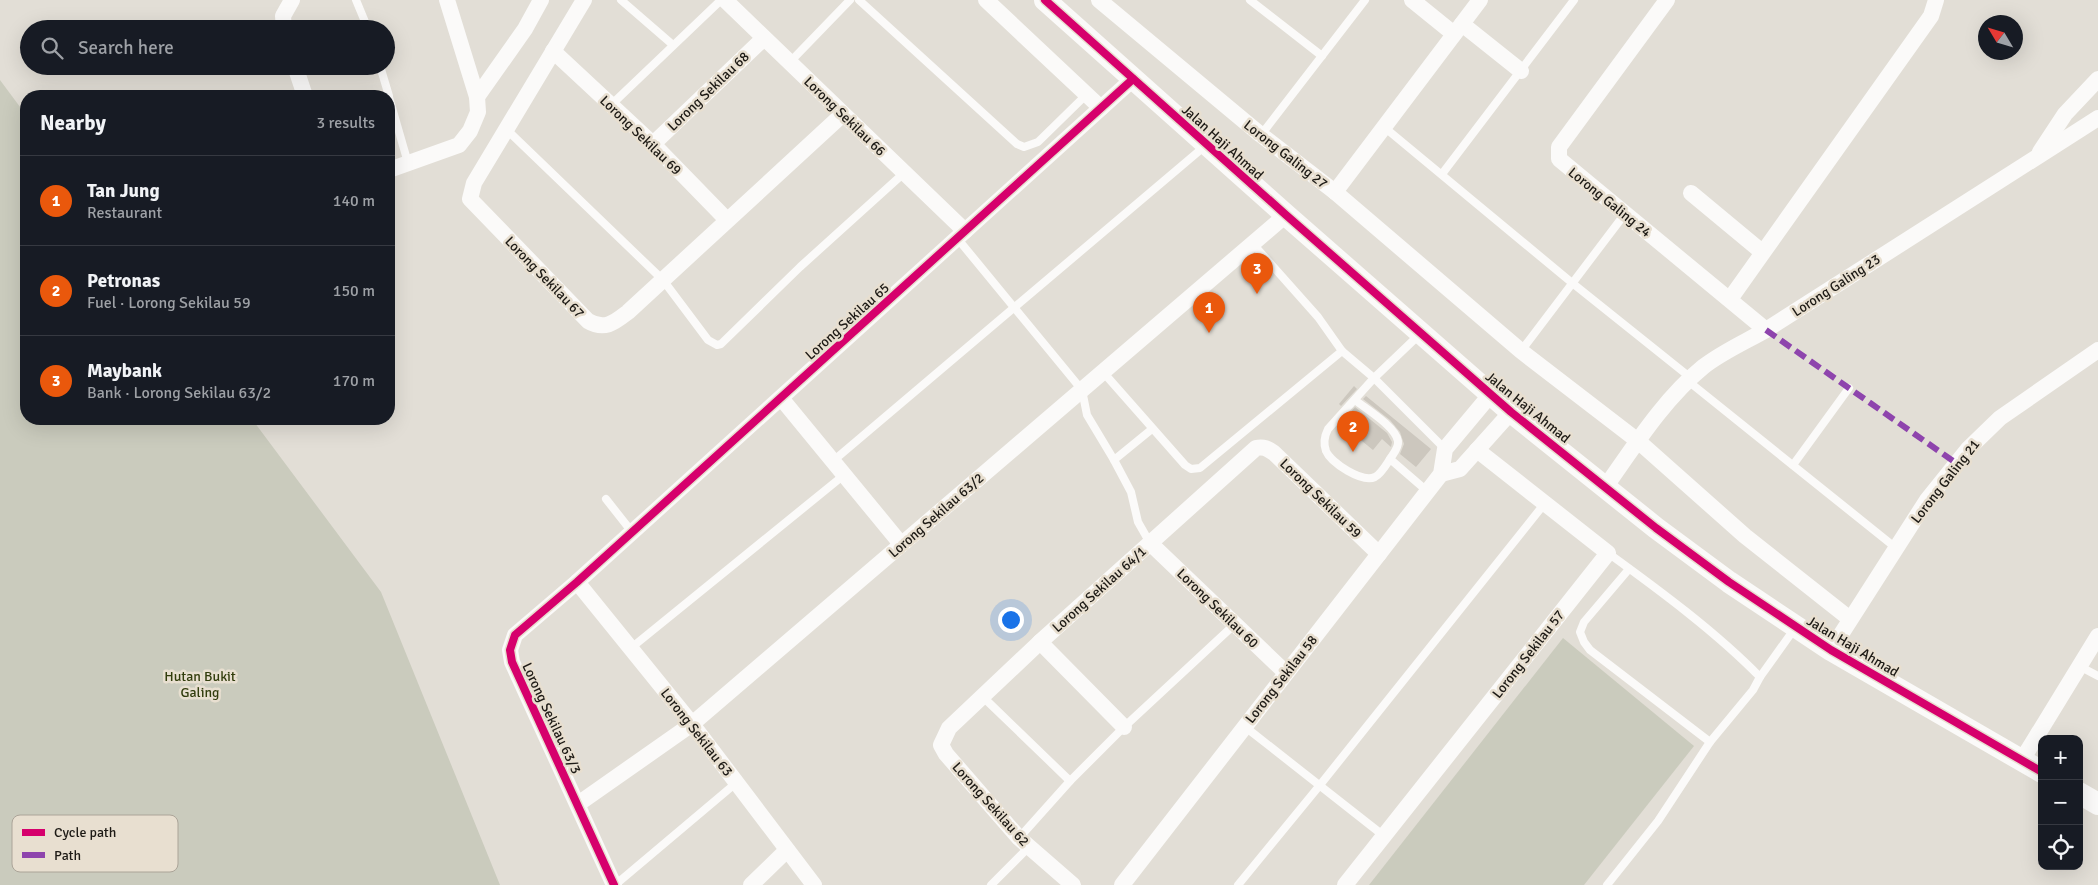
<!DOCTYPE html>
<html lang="en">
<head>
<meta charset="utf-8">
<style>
  :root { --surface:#171b24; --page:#20242c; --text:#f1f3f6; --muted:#9ea1a6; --line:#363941; --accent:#ea580c }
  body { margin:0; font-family:Signika,sans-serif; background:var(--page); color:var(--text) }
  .controls { position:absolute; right:15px; bottom:15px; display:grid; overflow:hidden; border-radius:10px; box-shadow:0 5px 20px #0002 }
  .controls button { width:45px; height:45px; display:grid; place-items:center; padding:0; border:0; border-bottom:1px solid var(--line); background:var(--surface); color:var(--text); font:25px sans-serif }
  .compass { position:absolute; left:1978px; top:15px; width:45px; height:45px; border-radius:50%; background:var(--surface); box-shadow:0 5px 20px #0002; rotate:308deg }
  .you { position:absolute; left:1010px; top:619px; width:18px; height:18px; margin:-12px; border:4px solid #fff; border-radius:50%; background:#1a73e8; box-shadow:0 0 0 8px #1a73e833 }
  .badge { display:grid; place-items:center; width:32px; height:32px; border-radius:50%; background:var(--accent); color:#fff; font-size:16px; font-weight:700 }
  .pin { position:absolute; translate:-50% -41px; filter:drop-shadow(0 1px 2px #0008) }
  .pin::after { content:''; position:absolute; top:26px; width:18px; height:15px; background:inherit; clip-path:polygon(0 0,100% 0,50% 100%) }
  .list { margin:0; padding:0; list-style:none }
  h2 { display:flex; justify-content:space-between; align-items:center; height:65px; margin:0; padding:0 20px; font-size:21px }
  h2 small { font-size:16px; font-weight:400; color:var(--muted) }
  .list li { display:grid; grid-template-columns:32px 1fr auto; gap:15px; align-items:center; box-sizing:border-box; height:90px; padding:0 20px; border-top:1px solid var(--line) }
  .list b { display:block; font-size:19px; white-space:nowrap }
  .list p { margin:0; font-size:16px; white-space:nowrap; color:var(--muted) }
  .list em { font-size:16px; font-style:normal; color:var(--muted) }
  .icon { flex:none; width:28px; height:28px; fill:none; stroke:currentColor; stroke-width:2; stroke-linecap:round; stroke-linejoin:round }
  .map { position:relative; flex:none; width:2098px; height:885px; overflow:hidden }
  .search { position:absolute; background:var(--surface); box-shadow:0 5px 20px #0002; left:20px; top:20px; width:375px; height:55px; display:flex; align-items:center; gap:12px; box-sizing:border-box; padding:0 18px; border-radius:28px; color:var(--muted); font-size:19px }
  .panel { position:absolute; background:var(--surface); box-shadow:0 5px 20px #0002; left:20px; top:90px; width:375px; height:335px; border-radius:20px }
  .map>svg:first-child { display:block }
  .green { fill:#cacbbd }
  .building { fill:#ccc7be }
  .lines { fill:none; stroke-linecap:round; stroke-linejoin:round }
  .lane { stroke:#fbfaf9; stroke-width:8 }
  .street { stroke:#fbfaf9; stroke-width:16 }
  .secondary { stroke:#fbfaf9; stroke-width:22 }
  .quiet { stroke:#8e44ad; stroke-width:6; stroke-dasharray:12 6; stroke-linecap:butt }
  .cycleway-casing { stroke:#e8dfd0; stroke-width:11 }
  .cycleway { stroke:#d6006c; stroke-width:8 }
  .labels { text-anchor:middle; stroke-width:5; stroke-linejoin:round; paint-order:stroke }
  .street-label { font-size:14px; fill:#1d1a15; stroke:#e8dfd0 }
  .park-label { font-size:14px; fill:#323d0d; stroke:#e8dfd0 }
  .key { fill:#e8dfd0; stroke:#aba498; stroke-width:1 }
  .key-label { font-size:14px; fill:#1d1a15 }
</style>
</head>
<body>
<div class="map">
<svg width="2098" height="885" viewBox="0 0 2098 885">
  <rect width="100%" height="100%" fill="#e2ded6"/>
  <!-- green -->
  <g class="green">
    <path d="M0,80L26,115V419H252L381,592L500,885H0Z"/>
    <path d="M1563,638L1694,746L1584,885H1369Z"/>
  </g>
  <!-- building -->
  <g class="building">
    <path d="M1354,386L1357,389L1341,406L1339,404Z"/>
    <path d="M1366,396L1431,449L1416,467L1400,454L1404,444L1400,432L1390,420L1363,399Z"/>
    <path d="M1355,407L1387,433L1392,442L1391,447L1382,439L1373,450L1351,432L1360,421L1350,413Z"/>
  </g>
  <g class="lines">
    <!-- lane -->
    <g class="lane">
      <path d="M356,0L368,29"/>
      <path d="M621,0L673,45"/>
      <path d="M859,0L1017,144L1024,147L1038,142L1086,95"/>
      <path d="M1250,0L1322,56"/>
      <path d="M790,62L850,0"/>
      <path d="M380,66L389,96"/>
      <path d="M389,97L408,163"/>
      <path d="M611,105L721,0"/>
      <path d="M1384,127L1571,282L1691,378"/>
      <path d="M506,129L663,280L708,340L717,345L721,344L800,267L904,173"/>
      <path d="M1261,135L1365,0"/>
      <path d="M1442,174L1574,0"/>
      <path d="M957,238L1082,390L1087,415L1114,460L1131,492L1138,522L1150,543"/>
      <path d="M1420,334L1374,378L1445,449"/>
      <path d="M1342,351L1374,378L1328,429C1324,437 1323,443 1326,451C1331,463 1362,483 1375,477C1381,474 1386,465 1390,459L1427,491"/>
      <path d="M1521,351L1624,215"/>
      <path d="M1103,372L1185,465L1191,469L1200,468L1342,351L1318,317L1253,244"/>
      <path d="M1688,381L1896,548"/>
      <path d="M1355,400C1366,409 1395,426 1398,441C1399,448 1393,454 1390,459"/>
      <path d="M1114,460L1152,429"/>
      <path d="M833,461L1205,146"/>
      <path d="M1793,465L1849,388"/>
      <path d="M606,499L632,532"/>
      <path d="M1608,553C1659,590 1716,632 1760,677"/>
      <path d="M1629,569L1584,622L1580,632L1584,642L1590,650L1710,742L1753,690L1760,677L1795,628"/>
      <path d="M631,648L844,475"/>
      <path d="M2079,666L2098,676"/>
      <path d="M982,696L1070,781"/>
      <path d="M1244,726L1384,836"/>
      <path d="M1019,838L1070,781L1124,727L1235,624"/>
      <path d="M615,885L736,783"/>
      <path d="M991,885L1029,847"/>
      <path d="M1238,885L1320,785L1545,503"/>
      <path d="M1607,885L1658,821L1710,742"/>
    </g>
    <!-- street -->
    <g class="street">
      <path d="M584,0L474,183L470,199L588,321C605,331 615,322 628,312L843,114"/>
      <path d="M725,0L965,231"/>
      <path d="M986,0L1101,108"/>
      <path d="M1099,0L1261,135L1335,192L1521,351L1638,441L1745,536L1850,619"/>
      <path d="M1412,0L1454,34"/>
      <path d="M1667,0L1559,147V159L1766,330"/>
      <path d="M1462,24L1521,71"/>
      <path d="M284,29L283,16L292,0"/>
      <path d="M553,51L653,144L727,220"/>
      <path d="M295,66L305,96"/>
      <path d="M477,97L525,29L541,0"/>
      <path d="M653,144L764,38"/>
      <path d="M2040,152L2065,114L2098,79"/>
      <path d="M389,170L459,145L470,131L478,112L477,97L447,0"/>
      <path d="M1335,192L1480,0"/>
      <path d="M1691,193L1762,252"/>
      <path d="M1730,299L1931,16L1936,0"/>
      <path d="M781,398L901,544"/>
      <path d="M1441,474L1460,469L1511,412"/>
      <path d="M1606,486C1635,445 1664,399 1703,367C1722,352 1745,342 1766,330L2098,118"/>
      <path d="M1150,543L1286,673"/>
      <path d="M577,582L692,724L814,885"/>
      <path d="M1040,642L1124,727"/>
      <path d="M1831,650L1927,500L1968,449L2000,418L2098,350"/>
      <path d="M2022,760L2098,636"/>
      <path d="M578,804L692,724L1286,215"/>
      <path d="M614,885L512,662L510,650L515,635L577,582L1133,79"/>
      <path d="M751,885L787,850"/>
      <path d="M1073,885L1019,838L946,754L941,745L949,728L1040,642L1256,448C1264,446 1268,449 1274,453L1379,554"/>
      <path d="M1122,885L1441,474L1445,449L1491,394"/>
      <path d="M1345,885L1608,553L1477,450"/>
    </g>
    <!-- secondary -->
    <g class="secondary">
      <path d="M1045,0L1286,215L1511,412L1656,528L1729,582L1831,650L2042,772"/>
      <path d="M2079,793L2098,804"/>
    </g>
    <!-- quiet -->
    <path class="quiet" d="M1766,330L1956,463"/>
    <!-- cycleway casing -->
    <g class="cycleway-casing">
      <g id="cycleway">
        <path d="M1045,0L1286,215L1511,412L1656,528L1729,582L1831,650L2042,772"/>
        <path d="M614,885L512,662L510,650L515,635L577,582L1133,79"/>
      </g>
    </g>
    <!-- cycleway -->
    <use href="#cycleway" class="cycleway"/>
  </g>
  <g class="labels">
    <!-- street labels -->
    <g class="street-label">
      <text transform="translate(708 91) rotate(-44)" y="5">Lorong Sekilau 68</text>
      <text transform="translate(845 116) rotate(44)" y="5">Lorong Sekilau 66</text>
      <text transform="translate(641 135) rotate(44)" y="5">Lorong Sekilau 69</text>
      <text transform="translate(1223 142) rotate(42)" y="5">Jalan Haji Ahmad</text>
      <text transform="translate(1286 154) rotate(38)" y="5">Lorong Galing 27</text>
      <text transform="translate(1610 202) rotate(39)" y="5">Lorong Galing 24</text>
      <text transform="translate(545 277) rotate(46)" y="5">Lorong Sekilau 67</text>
      <text transform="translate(1836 285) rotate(-33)" y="5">Lorong Galing 23</text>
      <text transform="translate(847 321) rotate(-42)" y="5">Lorong Sekilau 65</text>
      <text transform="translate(1528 407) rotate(39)" y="5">Jalan Haji Ahmad</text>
      <text transform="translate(1945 481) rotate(-52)" y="5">Lorong Galing 21</text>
      <text transform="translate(1321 498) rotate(44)" y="5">Lorong Sekilau 59</text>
      <text transform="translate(936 515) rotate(-41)" y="5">Lorong Sekilau 63/2</text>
      <text transform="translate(1099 589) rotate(-42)" y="5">Lorong Sekilau 64/1</text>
      <text transform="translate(1218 608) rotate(44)" y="5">Lorong Sekilau 60</text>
      <text transform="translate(1853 646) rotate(31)" y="5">Jalan Haji Ahmad</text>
      <text transform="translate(1528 654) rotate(-52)" y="5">Lorong Sekilau 57</text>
      <text transform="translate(1281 679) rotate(-52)" y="5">Lorong Sekilau 58</text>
      <text transform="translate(552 718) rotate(65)" y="5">Lorong Sekilau 63/3</text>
      <text transform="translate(697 732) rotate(52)" y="5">Lorong Sekilau 63</text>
      <text transform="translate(991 804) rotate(48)" y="5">Lorong Sekilau 62</text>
    </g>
    <!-- park labels -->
    <g class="park-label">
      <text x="200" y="681">Hutan Bukit<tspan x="200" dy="16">Galing</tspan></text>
    </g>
  </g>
  <!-- legend -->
  <rect x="12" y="815" width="166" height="57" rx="8" class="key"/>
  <rect x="22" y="829" width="23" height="7" fill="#d6006c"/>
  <rect x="22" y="852" width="23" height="6" fill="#8e44ad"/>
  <g class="key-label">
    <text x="54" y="837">Cycle path</text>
    <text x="54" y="860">Path</text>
  </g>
</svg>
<div class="controls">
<button>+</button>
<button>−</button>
<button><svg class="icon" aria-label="locate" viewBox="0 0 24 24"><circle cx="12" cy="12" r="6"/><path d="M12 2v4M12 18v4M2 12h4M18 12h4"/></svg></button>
</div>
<svg class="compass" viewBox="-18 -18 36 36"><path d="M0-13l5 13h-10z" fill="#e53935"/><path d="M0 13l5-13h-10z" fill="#9ea1a6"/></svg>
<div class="you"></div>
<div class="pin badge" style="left:1209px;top:333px">1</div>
<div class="pin badge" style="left:1353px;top:452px">2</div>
<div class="pin badge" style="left:1257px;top:294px">3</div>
<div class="search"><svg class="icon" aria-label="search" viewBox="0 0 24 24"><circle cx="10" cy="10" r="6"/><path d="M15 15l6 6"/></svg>Search here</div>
<section class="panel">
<h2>Nearby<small>3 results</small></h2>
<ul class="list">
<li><span class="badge">1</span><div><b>Tan Jung</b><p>Restaurant</p></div><em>140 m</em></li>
<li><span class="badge">2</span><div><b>Petronas</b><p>Fuel · Lorong Sekilau 59</p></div><em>150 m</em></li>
<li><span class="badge">3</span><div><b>Maybank</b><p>Bank · Lorong Sekilau 63/2</p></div><em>170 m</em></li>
</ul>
</section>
</div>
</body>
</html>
